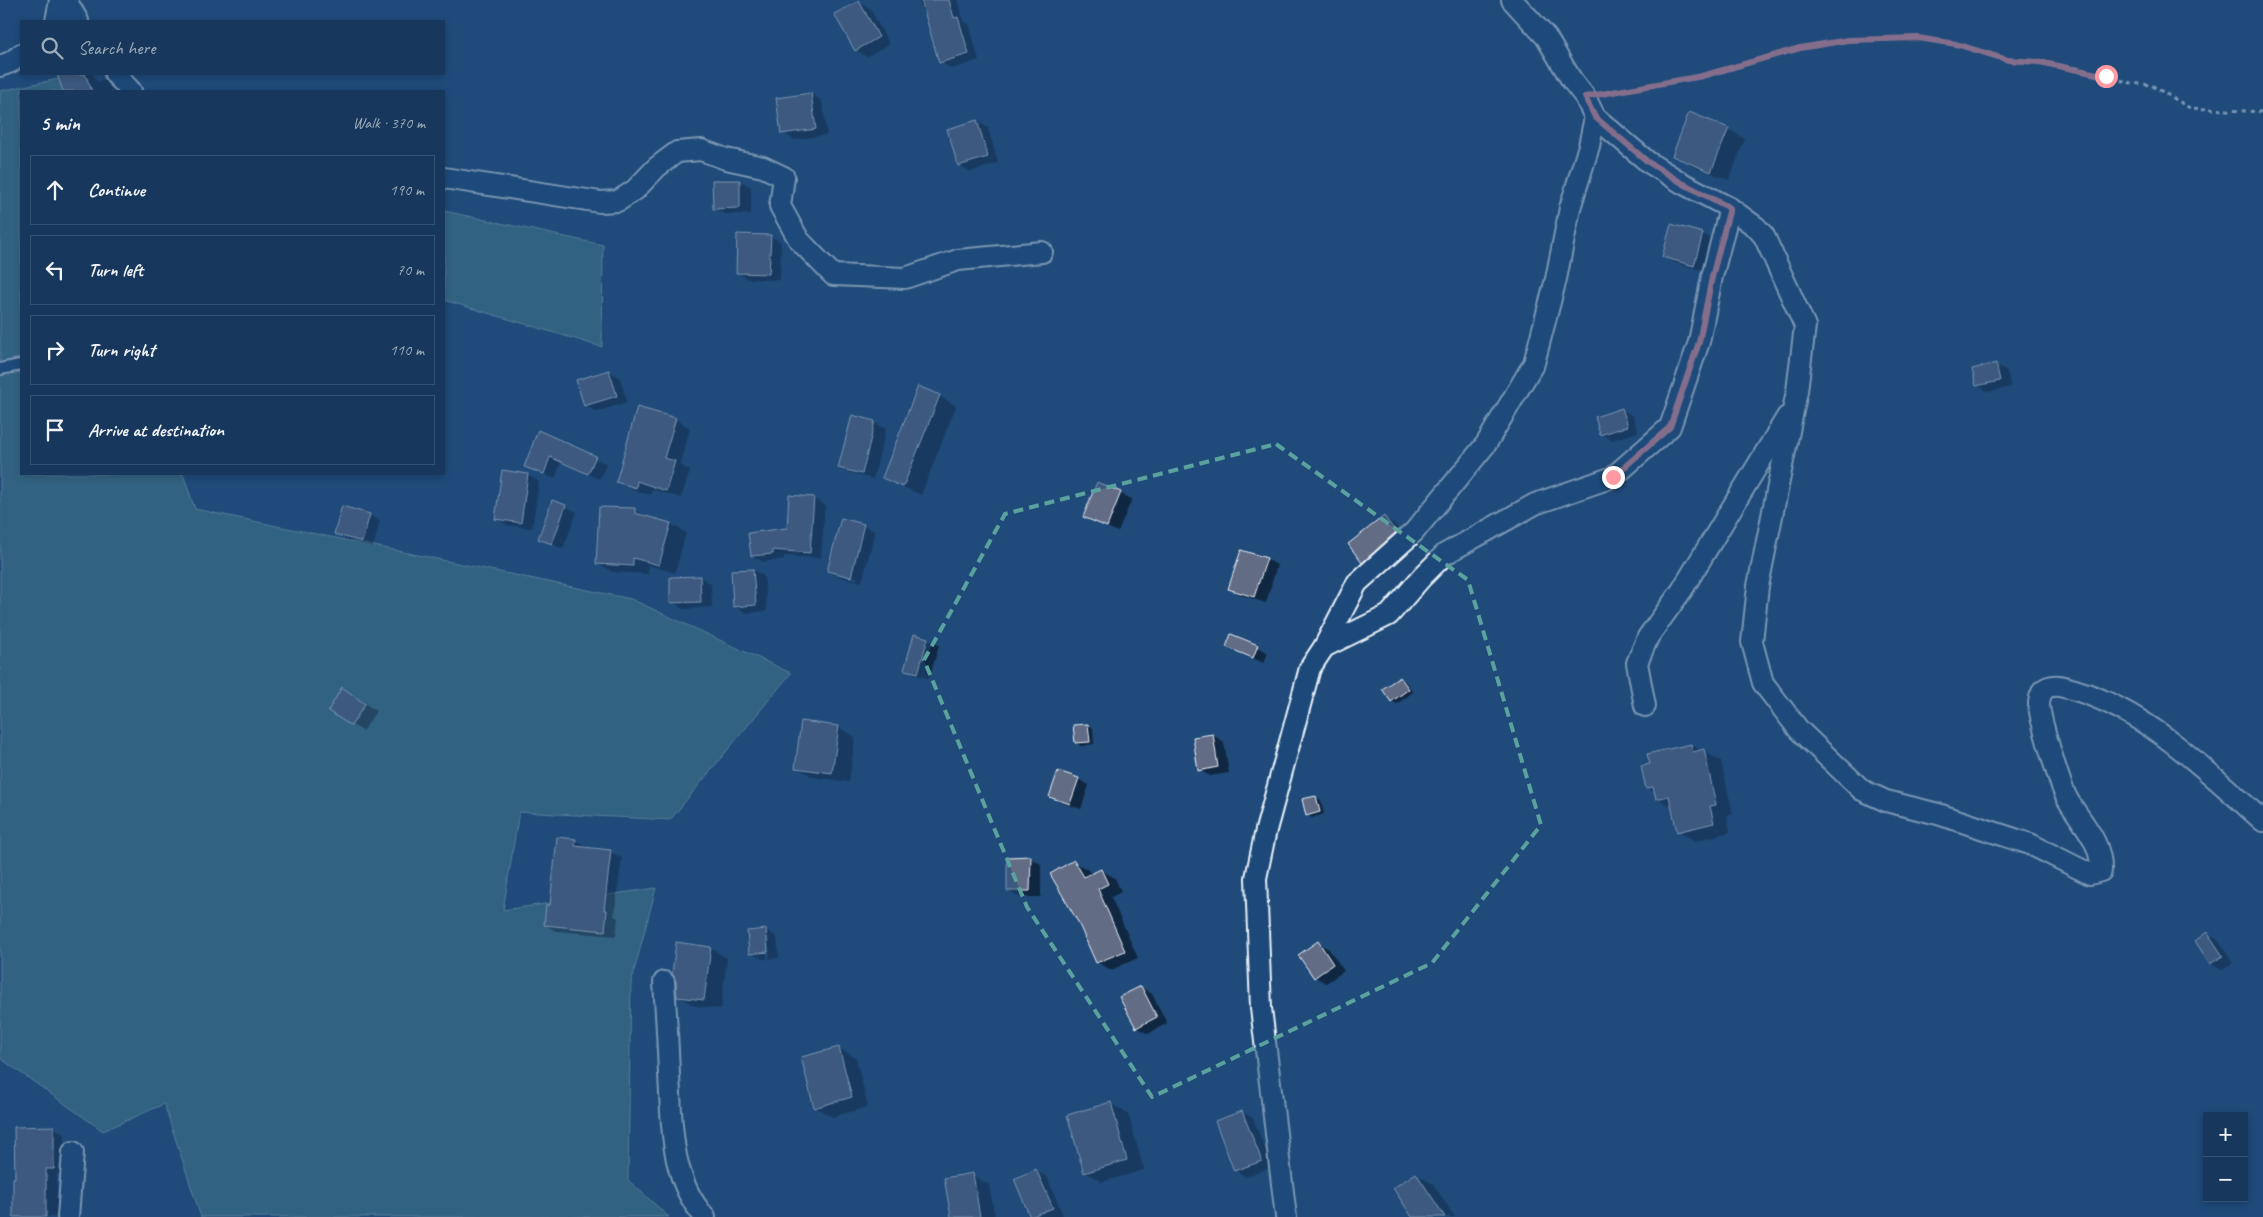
<!DOCTYPE html>
<html lang="en">
<head>
<meta charset="utf-8">
<style>
  :root { --surface:#17385c; --page:#244365; --text:#f1f3f6; --muted:#9eacbb; --line:#365272 }
  body { margin:0; font-family:Caveat,sans-serif; background:var(--page); color:var(--text) }
  .controls { position:absolute; right:15px; bottom:15px; display:grid; overflow:hidden; border-radius:0px; box-shadow:0 2px 8px #0003 }
  .controls button { width:45px; height:45px; display:grid; place-items:center; padding:0; border:0; border-bottom:1px solid var(--line); background:var(--surface); color:var(--text); font:25px sans-serif }
  .stop { position:absolute; width:15px; height:15px; margin:-11px; border:4px solid #ff9aa2; border-radius:50%; background:#fff }
  .stop.end { background:#ff9aa2; border-color:#fff; box-shadow:0 1px 5px #0008 }
  .list { margin:0; padding:0; list-style:none }
  h2 { display:flex; justify-content:space-between; align-items:center; height:65px; margin:0; padding:0 20px; font-size:21px }
  h2 small { font-size:16px; font-weight:400; color:var(--muted) }
  .list li { display:grid; grid-template-columns:32px 1fr auto; gap:15px; align-items:center; box-sizing:border-box; height:70px; margin:0 10px 10px; padding:0 10px; border:1px solid var(--line); border-radius:0px }
  .list b { display:block; font-size:19px; white-space:nowrap }
  .list em { font-size:16px; font-style:normal; color:var(--muted) }
  .icon { flex:none; width:28px; height:28px; fill:none; stroke:currentColor; stroke-width:2; stroke-linecap:round; stroke-linejoin:round }
  .map { position:relative; flex:none; width:2263px; height:1217px; overflow:hidden }
  .search { position:absolute; background:var(--surface); box-shadow:0 2px 8px #0003; left:20px; top:20px; width:425px; height:55px; display:flex; align-items:center; gap:12px; box-sizing:border-box; padding:0 18px; border-radius:0px; color:var(--muted); font-size:19px }
  .panel { position:absolute; background:var(--surface); box-shadow:0 2px 8px #0003; left:20px; top:90px; width:425px; height:385px; border-radius:0px }
  .map>svg:first-child { display:block }
  .green { fill:#4b7e8a; stroke:#9ab8c1 }
  .shadow { fill:#0007; fill-rule:evenodd }
  .building { fill:#636c85; stroke:#e8f1f8 }
  .lines { fill:none; stroke-linecap:round; stroke-linejoin:round }
  .lane-casing { stroke:#e8f1f8; stroke-width:14 }
  .street-casing { stroke:#e8f1f8; stroke-width:24 }
  .path { stroke:#e8f1f8; stroke-width:3; stroke-dasharray:4 4; stroke-linecap:butt }
  .lane { stroke:#1f4a7a; stroke-width:10 }
  .street { stroke:#1f4a7a; stroke-width:20 }
  .route { stroke:#ff9aa2; stroke-width:6 }
  .marked { fill:none; stroke:#5ba19e; stroke-width:4; stroke-dasharray:10 6; stroke-linejoin:round }
</style>
</head>
<body>
<div class="map">
<svg width="2263" height="1217" viewBox="0 0 2263 1217">
  <rect width="100%" height="100%" fill="#1f4a7a"/>
  <filter id="ink" filterUnits="userSpaceOnUse"><feTurbulence type="fractalNoise" baseFrequency=".02" numOctaves="2"/><feDisplacementMap in="SourceGraphic" scale="10" xChannelSelector="R" yChannelSelector="G"/><feConvolveMatrix kernelMatrix="1 2 1 2 8 2 1 2 1" color-interpolation-filters="sRGB"/></filter>
  <g filter="url(#ink)">
    <!-- green -->
    <g class="green">
      <path d="M63,78L64,91H21V474H183L195,509L631,599L791,673L670,820L519,812L503,910L656,888L631,983L628,1180L669,1217H201L164,1104L103,1131L0,1058V91Z"/>
      <path d="M444,211L603,245L602,347L444,300Z"/>
    </g>
    <!-- shadow -->
    <g class="shadow">
      <path d="M919,0H958L964,22L969,24L979,60L952,69L940,62L926,12L921,9Z"/>
      <path d="M859,2L870,9L889,44L867,57L856,50Z"/>
      <path d="M67,74H93L97,82L104,79L115,85L120,91H65L59,77Z"/>
      <path d="M811,94L822,101L827,135L794,140L783,133Z"/>
      <path d="M977,121L988,128L998,163L971,172L959,165Z"/>
      <path d="M1728,129L1745,139L1729,180L1690,165L1673,155Z"/>
      <path d="M740,181L751,187V214H725L714,208Z"/>
      <path d="M1703,234L1714,240L1705,271L1675,263L1664,257Z"/>
      <path d="M770,236L781,242L780,280L748,279L737,272Z"/>
      <path d="M1996,365L2007,371L2011,387L1988,392L1977,385Z"/>
      <path d="M609,371L620,378L627,402L596,412L585,405Z"/>
      <path d="M939,396L956,406L921,495L883,478Z"/>
      <path d="M1622,410L1633,416L1638,432L1612,440L1601,434Z"/>
      <path d="M853,417L875,423L886,429L873,479L851,473L840,467Z"/>
      <path d="M675,419L690,428L680,465L690,471L681,498L651,489V495L632,490L617,481Z"/>
      <path d="M538,432L607,464L599,479L561,462L555,479L526,466Z"/>
      <path d="M503,472L528,475L539,482L532,528L507,525L496,518Z"/>
      <path d="M1098,484L1132,499L1118,532L1085,517Z"/>
      <path d="M814,499L825,505L821,558L784,556V559L763,562L752,556L788,529Z"/>
      <path d="M553,501L577,512L563,549L539,538Z"/>
      <path d="M635,510L651,519L671,524L686,533L675,573L648,565V574L613,572L597,563Z"/>
      <path d="M369,515L380,521L373,547L347,540L336,533Z"/>
      <path d="M1384,518L1395,524L1406,539L1374,568L1363,562Z"/>
      <path d="M842,520L864,526L875,532L862,582L840,577L829,570ZM839,573L857,577V580L839,575Z"/>
      <path d="M1266,559L1277,565L1266,603L1241,595L1230,589Z"/>
      <path d="M753,570L764,576L767,611L746,613L735,606L732,572Z"/>
      <path d="M700,577L711,584L712,607L683,609L672,602Z"/>
      <path d="M915,636L928,639L939,645L929,679L916,675L905,669Z"/>
      <path d="M1257,646L1268,653L1264,663L1227,647Z"/>
      <path d="M1400,678L1405,681L1413,692L1397,704L1391,701Z"/>
      <path d="M342,688L376,711L363,731L352,725Z"/>
      <path d="M1088,725L1093,728L1094,744L1081,746L1076,743Z"/>
      <path d="M838,727L855,737L849,782L813,777L796,767Z"/>
      <path d="M1213,735L1224,742L1229,773L1210,776L1199,770Z"/>
      <path d="M1691,745L1721,761L1733,814L1727,816L1730,832L1695,841L1678,831L1673,808L1657,798L1656,793L1647,788L1651,764Z"/>
      <path d="M1078,779L1089,785L1081,809L1062,803L1051,796Z"/>
      <path d="M1315,797L1321,800L1324,814L1312,818L1307,815Z"/>
      <path d="M575,840L586,846V849L611,852L622,858L614,916L618,918L616,936L556,931L545,925Z"/>
      <path d="M1030,858L1041,864V897H1019L1008,891Z"/>
      <path d="M1074,862L1088,870L1091,875L1101,870L1115,878L1121,892L1111,897L1138,958L1111,970L1097,962Z"/>
      <path d="M766,930L777,937L779,958L762,959L751,953ZM765,936H768L770,958H767Z"/>
      <path d="M2207,934L2218,940L2233,963L2222,970L2211,964L2197,941Z"/>
      <path d="M1318,943L1329,949L1344,971L1326,983L1315,977Z"/>
      <path d="M710,948L727,958L721,1009L695,1006L678,996L677,981Z"/>
      <path d="M1141,987L1152,994L1167,1023L1148,1034L1137,1027Z"/>
      <path d="M839,1048L856,1058L868,1107L832,1117L815,1107Z"/>
      <path d="M1111,1104L1128,1113L1144,1170L1102,1182L1085,1172Z"/>
      <path d="M1242,1112L1253,1118L1272,1167L1246,1177L1235,1170Z"/>
      <path d="M53,1127L65,1134V1174H57V1217H14L16,1128Z"/>
      <path d="M1036,1171L1047,1177L1063,1215L1058,1217H1032L1016,1180Z"/>
      <path d="M1416,1174L1433,1184L1455,1217H1414Z"/>
      <path d="M972,1175L989,1185L995,1217H952Z"/>
    </g>
    <!-- building -->
    <g class="building">
      <path d="M921,0H949L954,18L958,17L969,54L939,63Z"/>
      <path d="M859,1L879,37L855,51L834,14Z"/>
      <path d="M57,74H85L92,91H63Z"/>
      <path d="M811,93L816,129L781,134L776,98Z"/>
      <path d="M1689,112L1729,128L1711,172L1672,156Z"/>
      <path d="M977,120L988,157L958,166L947,129Z"/>
      <path d="M712,180H740V208L713,209Z"/>
      <path d="M1671,224L1703,233L1694,266L1662,257Z"/>
      <path d="M737,234L771,235L769,274L736,273Z"/>
      <path d="M1996,363L2000,381L1976,386L1972,369Z"/>
      <path d="M609,370L617,396L584,406L576,380Z"/>
      <path d="M918,386L940,395L903,487L882,478Z"/>
      <path d="M637,407L676,418L664,458L675,461L666,491L637,481L636,488L616,482Z"/>
      <path d="M1622,408L1628,426L1600,435L1595,417Z"/>
      <path d="M852,415L875,421L862,474L838,468Z"/>
      <path d="M538,430L596,456L588,474L550,457L544,474L524,467Z"/>
      <path d="M502,470L528,474L521,523L495,519Z"/>
      <path d="M1097,482L1121,492L1107,527L1083,517Z"/>
      <path d="M789,495L814,497L810,553L773,550V554L751,556L748,533L787,528Z"/>
      <path d="M552,500L566,505L552,544L538,539Z"/>
      <path d="M342,506L370,514L362,542L334,534Z"/>
      <path d="M599,507L635,508V513L671,523L659,565L633,558V566L596,564Z"/>
      <path d="M1384,516L1396,532L1362,563L1348,544Z"/>
      <path d="M841,518L864,524L851,577L827,571Z"/>
      <path d="M1241,550L1267,558L1254,597L1228,589Z"/>
      <path d="M753,569L756,605L733,607L731,570Z"/>
      <path d="M700,576L701,602L670,603V577Z"/>
      <path d="M914,634L928,638L918,673L904,670Z"/>
      <path d="M1231,634L1258,645L1253,658L1226,647Z"/>
      <path d="M1400,677L1409,689L1391,702L1382,689Z"/>
      <path d="M342,687L365,704L351,726L328,711Z"/>
      <path d="M801,721L839,726L832,773L795,768Z"/>
      <path d="M1088,724L1090,742L1075,743L1073,725Z"/>
      <path d="M1213,734L1218,767L1198,771L1193,737Z"/>
      <path d="M1691,744L1693,752L1704,749L1716,805L1710,806L1714,823L1677,832L1669,796L1656,799L1653,787L1646,789L1641,766L1650,764L1647,754Z"/>
      <path d="M1058,771L1079,778L1070,804L1049,797Z"/>
      <path d="M1316,796L1320,812L1306,816L1302,799Z"/>
      <path d="M557,837L576,839L575,846L611,850L604,910H607L605,931L544,925L546,905H550Z"/>
      <path d="M1031,856L1030,891H1007V857Z"/>
      <path d="M1074,860L1084,877L1101,869L1108,884L1098,889L1125,951L1096,963L1078,922L1050,874Z"/>
      <path d="M766,929L768,952L749,954L747,931Z"/>
      <path d="M2207,932L2223,956L2210,964L2195,941Z"/>
      <path d="M1318,941L1333,964L1314,978L1298,955Z"/>
      <path d="M676,942L711,947L704,1000L677,997L676,981L672,974Z"/>
      <path d="M1141,986L1157,1017L1136,1028L1119,997Z"/>
      <path d="M839,1047L852,1097L814,1108L801,1057Z"/>
      <path d="M1111,1102L1127,1160L1084,1173L1067,1115Z"/>
      <path d="M1242,1111L1262,1161L1234,1171L1215,1121Z"/>
      <path d="M54,1126V1169H46V1217H13V1178H15L14,1127Z"/>
      <path d="M1036,1169L1053,1208L1030,1217L1014,1179Z"/>
      <path d="M973,1173L980,1217H951L944,1178Z"/>
      <path d="M1416,1173L1445,1217H1412L1393,1188Z"/>
    </g>
    <g class="lines">
      <!-- lane casing -->
      <g class="lane-casing">
        <path id="lane" d="M0,369L21,365"/>
      </g>
      <!-- street casing -->
      <g class="street-casing">
        <g id="street">
          <path d="M66,0L78,21"/>
          <path d="M1512,0L1546,37L1571,79L1585,97L1595,117L1648,162L1682,183L1730,208L1756,227L1764,236L1805,326L1797,391L1758,586L1752,642L1763,683L1799,730L1862,790L1886,801L1938,814L2030,844L2090,874L2101,871C2102,841 2082,824 2068,800C2061,789 2039,717 2039,704C2039,700 2041,694 2043,690C2054,682 2063,687 2075,690C2148,712 2207,771 2263,821"/>
          <path d="M56,21L60,0"/>
          <path d="M0,66L11,62L21,54"/>
          <path d="M115,74L131,91"/>
          <path d="M444,178L600,202L618,201L635,190L657,167L677,152L701,150L726,159L763,167L784,177L780,206L799,240L833,275L905,278L958,260L1042,252"/>
          <path d="M1324,647L1389,615L1422,577L1445,554L1535,504L1613,477L1670,427L1699,342L1712,277L1730,208"/>
          <path d="M1645,706L1637,663L1648,637L1682,590L1787,417"/>
          <path d="M664,982C666,1013 668,1044 669,1075C672,1124 670,1179 705,1217"/>
          <path d="M68,1217L73,1152"/>
          <path d="M1286,1217L1261,1008L1256,878L1266,830L1310,668L1324,647L1357,583L1414,532L1486,444L1534,363L1556,279L1570,208L1589,146L1595,117"/>
        </g>
      </g>
      <!-- path -->
      <path class="path" d="M1604,93L1702,77L1800,48L1848,40L1918,38L1956,44L2007,60L2039,62L2076,68L2131,83L2151,85L2190,108L2263,112"/>
      <!-- lane -->
      <use href="#lane" class="lane"/>
      <!-- street -->
      <use href="#street" class="street"/>
    </g>
  </g>
  <g class="lines" filter="url(#ink)">
    <!-- route -->
    <path class="route" d="M1613,477L1670,427L1699,342L1712,277L1730,208L1682,183L1648,162L1595,117L1585,97L1702,76L1800,48L1848,40L1918,38L1956,44L2008,60L2039,62L2106,76"/>
  </g>
  <!-- marked area -->
  <path d="M0 0H2263V1217H0ZM1276,444L1468,580L1541,825L1432,963L1152,1097L1027,907L924,660L1005,514Z" fill="#1f4a7a" fill-opacity=".55" fill-rule="evenodd"/>
  <path class="marked" d="M1276,444L1468,580L1541,825L1432,963L1152,1097L1027,907L924,660L1005,514Z"/>
</svg>
<div class="controls">
<button>+</button>
<button>−</button>
</div>
<div class="stop" style="left:2106px;top:76px"></div>
<div class="stop end" style="left:1613px;top:477px"></div>
<div class="search"><svg class="icon" aria-label="search" viewBox="0 0 24 24"><circle cx="10" cy="10" r="6"/><path d="M15 15l6 6"/></svg>Search here</div>
<section class="panel">
<h2>5 min<small>Walk · 370 m</small></h2>
<ul class="list">
<li><svg class="icon" aria-label="ahead" viewBox="0 0 24 24"><path d="M12 20V5M6 11l6-6 6 6"/></svg><div><b>Continue</b></div><em>190 m</em></li>
<li><svg class="icon" aria-label="left" viewBox="0 0 24 24"><path d="M17 20v-9H6M10 6l-5 5 5 5"/></svg><div><b>Turn left</b></div><em>70 m</em></li>
<li><svg class="icon" aria-label="right" viewBox="0 0 24 24"><path d="M7 20v-9h11M14 6l5 5-5 5"/></svg><div><b>Turn right</b></div><em>110 m</em></li>
<li><svg class="icon" aria-label="arrive" viewBox="0 0 24 24"><path d="M6 21V4h12l-3 4 3 4H6"/></svg><div><b>Arrive at destination</b></div></li>
</ul>
</section>
</div>
</body>
</html>
